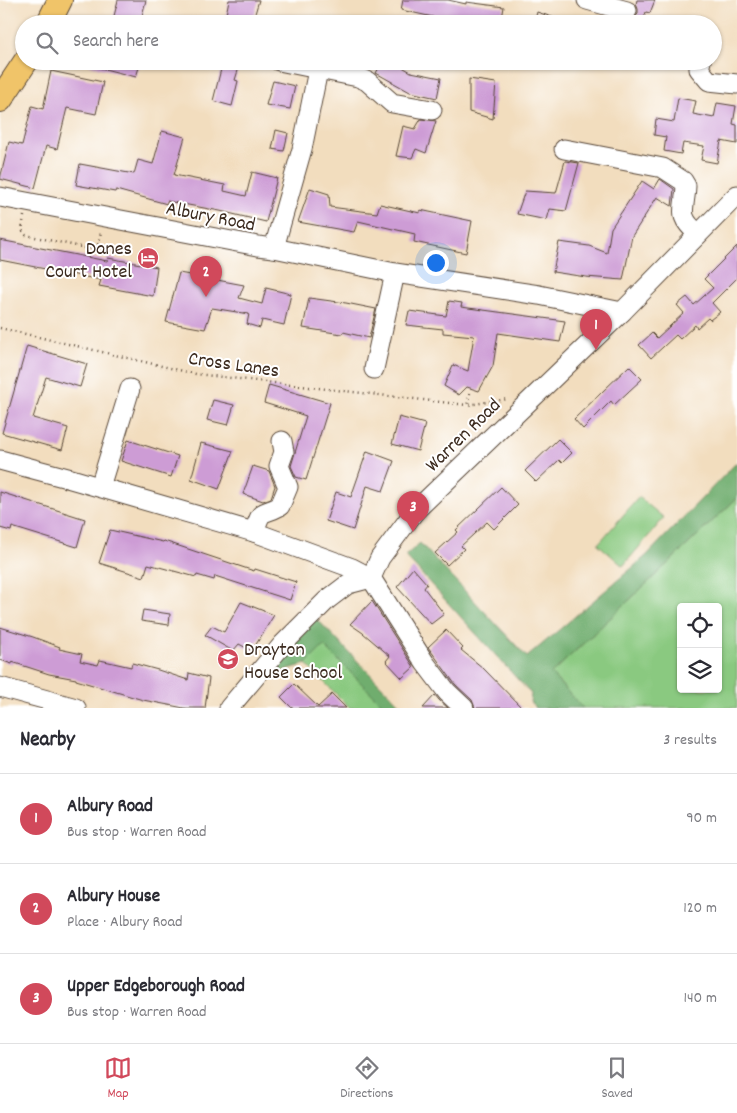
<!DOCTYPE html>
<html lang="en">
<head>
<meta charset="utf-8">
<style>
  :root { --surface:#fff; --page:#f2f2f3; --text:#2b2b33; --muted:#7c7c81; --line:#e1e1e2; --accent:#d1495b }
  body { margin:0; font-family:Dekko,sans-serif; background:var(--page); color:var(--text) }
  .controls { position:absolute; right:15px; bottom:15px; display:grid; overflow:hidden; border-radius:5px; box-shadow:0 1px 4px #0004 }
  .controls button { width:45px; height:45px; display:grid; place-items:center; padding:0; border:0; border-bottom:1px solid var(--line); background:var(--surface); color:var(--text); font:25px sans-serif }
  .you { position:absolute; left:435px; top:262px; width:18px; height:18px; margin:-12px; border:4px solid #fff; border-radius:50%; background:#1a73e8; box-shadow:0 0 0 8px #1a73e833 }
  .badge { display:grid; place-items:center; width:32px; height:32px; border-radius:50%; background:var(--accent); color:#fff; font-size:16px; font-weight:700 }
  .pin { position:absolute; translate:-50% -41px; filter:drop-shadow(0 1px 2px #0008) }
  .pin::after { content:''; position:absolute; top:26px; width:18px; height:15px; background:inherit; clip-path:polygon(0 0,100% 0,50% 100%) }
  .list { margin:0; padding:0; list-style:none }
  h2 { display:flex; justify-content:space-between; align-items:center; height:65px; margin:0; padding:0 20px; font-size:21px }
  h2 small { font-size:16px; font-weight:400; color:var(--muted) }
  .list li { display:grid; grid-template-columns:32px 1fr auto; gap:15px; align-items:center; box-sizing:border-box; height:90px; padding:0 20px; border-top:1px solid var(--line) }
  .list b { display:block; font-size:19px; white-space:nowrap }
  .list p { margin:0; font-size:16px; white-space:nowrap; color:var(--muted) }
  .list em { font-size:16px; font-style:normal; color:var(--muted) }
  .icon { flex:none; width:28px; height:28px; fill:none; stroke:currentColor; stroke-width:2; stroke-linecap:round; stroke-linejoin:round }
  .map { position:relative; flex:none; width:737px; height:708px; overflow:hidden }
  .search { position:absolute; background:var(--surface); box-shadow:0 1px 4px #0004; left:15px; right:15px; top:15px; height:55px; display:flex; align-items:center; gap:12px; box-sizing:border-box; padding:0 18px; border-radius:28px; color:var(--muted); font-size:19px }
  .sheet { height:335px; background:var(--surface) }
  nav { display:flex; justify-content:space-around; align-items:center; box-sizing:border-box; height:70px; border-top:1px solid var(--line); background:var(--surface); font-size:14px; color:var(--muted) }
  nav a { display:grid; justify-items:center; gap:2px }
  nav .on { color:var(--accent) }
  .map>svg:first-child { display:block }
  .green { fill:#8ac980; stroke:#627a4f; fill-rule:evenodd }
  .forest { fill:#6fad6e; stroke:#556c46 }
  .building { fill:#cd9cd5 }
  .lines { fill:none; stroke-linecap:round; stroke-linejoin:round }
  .minor-casing { stroke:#564536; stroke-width:21 }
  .major-casing { stroke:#564536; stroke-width:26 }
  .path { stroke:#564536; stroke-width:2.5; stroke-dasharray:1 4; stroke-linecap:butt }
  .minor { stroke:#fff; stroke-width:19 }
  .major { stroke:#f0c469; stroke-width:24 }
  .labels { text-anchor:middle; stroke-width:4; stroke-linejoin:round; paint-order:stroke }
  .street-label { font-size:20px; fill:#3b2a1e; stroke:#fff }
  .poi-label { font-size:20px; fill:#3b2a1e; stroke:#fff; text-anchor:end }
</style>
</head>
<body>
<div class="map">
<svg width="737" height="708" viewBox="0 0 737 708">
  <rect width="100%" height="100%" fill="#fff"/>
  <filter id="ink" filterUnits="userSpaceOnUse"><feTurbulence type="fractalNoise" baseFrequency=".02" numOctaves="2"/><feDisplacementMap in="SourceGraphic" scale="10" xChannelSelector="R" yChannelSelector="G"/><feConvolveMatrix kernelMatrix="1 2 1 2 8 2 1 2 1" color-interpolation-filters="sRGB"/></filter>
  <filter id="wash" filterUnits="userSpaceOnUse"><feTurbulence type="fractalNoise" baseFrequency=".0096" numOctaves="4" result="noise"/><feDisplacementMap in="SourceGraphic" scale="20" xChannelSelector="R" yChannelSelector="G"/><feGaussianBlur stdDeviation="1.12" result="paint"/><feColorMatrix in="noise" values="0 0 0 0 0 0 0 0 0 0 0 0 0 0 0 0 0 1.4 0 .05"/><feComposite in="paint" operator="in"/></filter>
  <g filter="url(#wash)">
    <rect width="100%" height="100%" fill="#f2ddbe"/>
    <!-- green -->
    <g class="green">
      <path d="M639,497L664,518L623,566L598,544Z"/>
      <path d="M737,498V708H583L551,674ZM681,607H718V689H681Z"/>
      <path d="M324,646L386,708H350L306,664Z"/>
    </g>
    <!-- forest -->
    <g class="forest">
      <path d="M737,462V498L551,674L583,708H536L530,702L531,694L405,556L420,543L527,657L646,556Z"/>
      <path d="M312,614L403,708H386L324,646L306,664L254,679Z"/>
    </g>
    <g id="blocks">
      <!-- building -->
      <g class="building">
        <path d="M118,0H146L140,24H112Z"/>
        <path d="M229,0H259L252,24H224Z"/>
        <path d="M403,0H448L466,4V2L504,7L501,24H480L454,20L453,24L432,19L433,17L401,10Z"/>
        <path d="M637,0H655L650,13L646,12L642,24H629L638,14V9L636,4Z"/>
        <path d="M537,12L567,22L566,24H534Z"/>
        <path d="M89,61H141L136,77L89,65Z"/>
        <path d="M223,61H241L235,80L238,81L232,106L213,101Z"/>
        <path d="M383,61H392L411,72L441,78L437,98L410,92L376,73Z"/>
        <path d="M51,71L103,82L96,114L67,108L57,149L46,146L35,188L0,179L9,142L22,145L32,106L43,109Z"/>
        <path d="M469,79L496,83L493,119L469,112Z"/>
        <path d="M273,81L295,86L290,109L266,105Z"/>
        <path d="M678,98L696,101L693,114L714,118L717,103L736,106L733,124L737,125V144L721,141L717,163L701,160L704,146L683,143L681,154L664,151L666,137L654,135L656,119L674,122Z"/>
        <path d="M421,119L436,121L426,153L416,149L412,158L396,156L403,126L415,129Z"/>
        <path d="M276,130L288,133L284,151L272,149Z"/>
        <path d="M162,131L185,137L174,175L225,185L224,191L246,196L252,172L277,178L266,222L220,211L167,201V204L116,190L115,192L76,185L80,164L134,174L138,160L153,164Z"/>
        <path d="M565,161L579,163L566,211L550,209L547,220L517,214L525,191L556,193Z"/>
        <path d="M660,179L674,189L672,206L657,197L632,236L623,280L586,277L553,272L559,242L589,246L607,253L611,228L642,181L654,189Z"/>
        <path d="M310,188L329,194L330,207L377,213L380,204L420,213V210L472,221L466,253L414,242L415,234L358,221L354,232L298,222Z"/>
        <path d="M0,240L107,261L108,258L157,267L153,296L99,286L101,280L0,260Z"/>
        <path d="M737,246V278L712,303L720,312L710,320L708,318L697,328L695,325L680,339L676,335L651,358L639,345L652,333L657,338L684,313L677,305L687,297L694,305L713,288L704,279Z"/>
        <path d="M179,273L244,285L239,298L262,304L266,288L291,294L284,325L262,320L260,328L247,324L249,314L212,308L205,329L166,322Z"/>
        <path d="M309,298L346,303L376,309L369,338L343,332L342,334L303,328Z"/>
        <path d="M449,301L462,303L461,307L565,321L560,342L498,333L493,366L479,391L467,387L459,395L444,386L453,365L468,371L474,336L443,333V329L406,325L409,311L446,316Z"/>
        <path d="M27,346L87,364L80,387L46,377L33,418L68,428L62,450L2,433Z"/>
        <path d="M629,366L642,379L614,405L611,401L583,429L574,419Z"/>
        <path d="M269,385L330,403L306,480L296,477L291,466L306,416L264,403Z"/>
        <path d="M213,400L234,405L228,425L207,420Z"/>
        <path d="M399,417L425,424L418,451L392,444Z"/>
        <path d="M558,439L572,453L562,463L559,460L536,482L525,471Z"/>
        <path d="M128,440L178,456L171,477L121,461Z"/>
        <path d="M201,443L233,451L219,489L191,479Z"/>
        <path d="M367,451L394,461L383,491L367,486L353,530L326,521L336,492L351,497Z"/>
        <path d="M253,466L269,471L275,486L271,498L263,501L243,494Z"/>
        <path d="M501,487L518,505L494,529L487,522L461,546L464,549L447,565L435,553L458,532L456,530Z"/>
        <path d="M0,492L85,519L77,547L12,527L11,531L0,528Z"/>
        <path d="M110,530L163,542L164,541L254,571L255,569L296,582L290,600L215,576L214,580L197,575L196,577L148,564L144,577L99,563Z"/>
        <path d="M413,568L427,584L424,588L444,614L431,624L397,587Z"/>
        <path d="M372,601L414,667L402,678L386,661L390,656L363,633L350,624Z"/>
        <path d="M241,602L274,615L252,651L239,644L233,651L205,635L212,626L224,632Z"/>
        <path d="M143,610L170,614L169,625L141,621Z"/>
        <path d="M0,627L33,637L60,647L59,649L82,654L80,661L98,665L100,660L131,667L132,663L158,670L188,680L189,673L209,678L205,708H184L143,700L76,680V679L49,674L12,662V664L0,660Z"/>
        <path d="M446,630L463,648L461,650L483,668L522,708H475L472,700L455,684L428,647Z"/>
        <path d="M294,684L318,707L332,694L346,708H292L281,697Z"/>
        <path d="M435,695L439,700L448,708H423Z"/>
      </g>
    </g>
  </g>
  <g filter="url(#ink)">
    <use href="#blocks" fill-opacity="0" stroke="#564536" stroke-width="1"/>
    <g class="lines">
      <!-- minor casing -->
      <g class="minor-casing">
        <g id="minor">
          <path d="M587,0L627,11"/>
          <path d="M279,61L358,77L367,81L392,103L432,110"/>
          <path d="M701,61L699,69L709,81L737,84"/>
          <path d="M564,149L663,168L683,181L686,186C685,211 676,215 698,234"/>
          <path d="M0,197L258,246L274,248L395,273L539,295L622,312"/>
          <path d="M274,248L302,149L318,70"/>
          <path d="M374,369L395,273"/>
          <path d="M0,460L71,479L254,532L352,568L371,578L425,663L447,692L464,708"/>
          <path d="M100,487L130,389"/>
          <path d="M254,532C263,506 260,517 280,506L288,487L279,466L284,452L282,441"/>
          <path d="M0,687L76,708"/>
          <path d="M229,708L283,644L327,600L348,584L371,578L380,558L415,511L622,312L737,195"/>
        </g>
      </g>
      <!-- major casing -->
      <g class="major-casing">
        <g id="major">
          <path d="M48,24L60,0"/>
          <path d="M0,100L26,61"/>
        </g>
      </g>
      <!-- path -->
      <g class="path">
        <path d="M24,216L22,230L26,235L90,249L98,244L101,232"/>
        <path d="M0,328L196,374L467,405"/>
        <path d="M470,393L467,405L508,399"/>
      </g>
      <!-- minor -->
      <use href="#minor" class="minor"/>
      <!-- major -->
      <use href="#major" class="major"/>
    </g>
  </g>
  <!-- icons -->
  <defs>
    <g id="hotel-disc" transform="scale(1.125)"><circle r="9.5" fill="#d1495b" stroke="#fff"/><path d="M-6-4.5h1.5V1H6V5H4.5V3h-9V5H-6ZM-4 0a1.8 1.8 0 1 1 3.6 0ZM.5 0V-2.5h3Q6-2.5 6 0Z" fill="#fff"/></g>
    <g id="school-disc" transform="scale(1.125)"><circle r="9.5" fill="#d1495b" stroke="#fff"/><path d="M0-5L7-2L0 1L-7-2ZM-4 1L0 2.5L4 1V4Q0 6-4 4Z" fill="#fff"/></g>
  </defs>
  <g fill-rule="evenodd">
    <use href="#hotel-disc" x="148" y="258"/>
    <use href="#school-disc" x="228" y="659"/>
  </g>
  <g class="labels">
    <!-- street labels -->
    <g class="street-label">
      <text transform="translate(211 215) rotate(11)" y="7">Albury Road</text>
      <text transform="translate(234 363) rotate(8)" y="7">Cross Lanes</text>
      <text transform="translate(462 434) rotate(-44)" y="7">Warren Road</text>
    </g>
    <!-- poi labels -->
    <g class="poi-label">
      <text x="132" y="254">Danes<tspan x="132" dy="23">Court Hotel</tspan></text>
      <text x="244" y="655" text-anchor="start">Drayton<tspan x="244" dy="23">House School</tspan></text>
    </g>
  </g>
</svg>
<div class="controls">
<button><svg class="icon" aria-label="locate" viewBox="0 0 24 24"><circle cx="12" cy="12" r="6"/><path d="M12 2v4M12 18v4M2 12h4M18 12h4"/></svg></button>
<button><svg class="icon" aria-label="layers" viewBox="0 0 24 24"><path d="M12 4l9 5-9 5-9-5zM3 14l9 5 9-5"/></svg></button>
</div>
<div class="you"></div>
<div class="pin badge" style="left:596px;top:350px">1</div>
<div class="pin badge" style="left:206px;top:297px">2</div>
<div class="pin badge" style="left:413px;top:532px">3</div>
<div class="search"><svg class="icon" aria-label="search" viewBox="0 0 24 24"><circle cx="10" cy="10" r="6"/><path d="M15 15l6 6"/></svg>Search here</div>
</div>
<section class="sheet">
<h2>Nearby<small>3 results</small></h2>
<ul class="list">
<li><span class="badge">1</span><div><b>Albury Road</b><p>Bus stop · Warren Road</p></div><em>90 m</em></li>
<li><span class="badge">2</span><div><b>Albury House</b><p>Place · Albury Road</p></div><em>120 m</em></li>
<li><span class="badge">3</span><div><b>Upper Edgeborough Road</b><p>Bus stop · Warren Road</p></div><em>140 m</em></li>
</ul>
</section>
<nav>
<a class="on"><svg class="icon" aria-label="map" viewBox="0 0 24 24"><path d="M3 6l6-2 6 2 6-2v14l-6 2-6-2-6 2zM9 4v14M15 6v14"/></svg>Map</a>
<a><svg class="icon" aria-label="directions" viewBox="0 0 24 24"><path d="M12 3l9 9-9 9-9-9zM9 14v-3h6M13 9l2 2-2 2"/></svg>Directions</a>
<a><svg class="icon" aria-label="saved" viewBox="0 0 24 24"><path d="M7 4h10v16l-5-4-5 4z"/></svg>Saved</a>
</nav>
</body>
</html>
